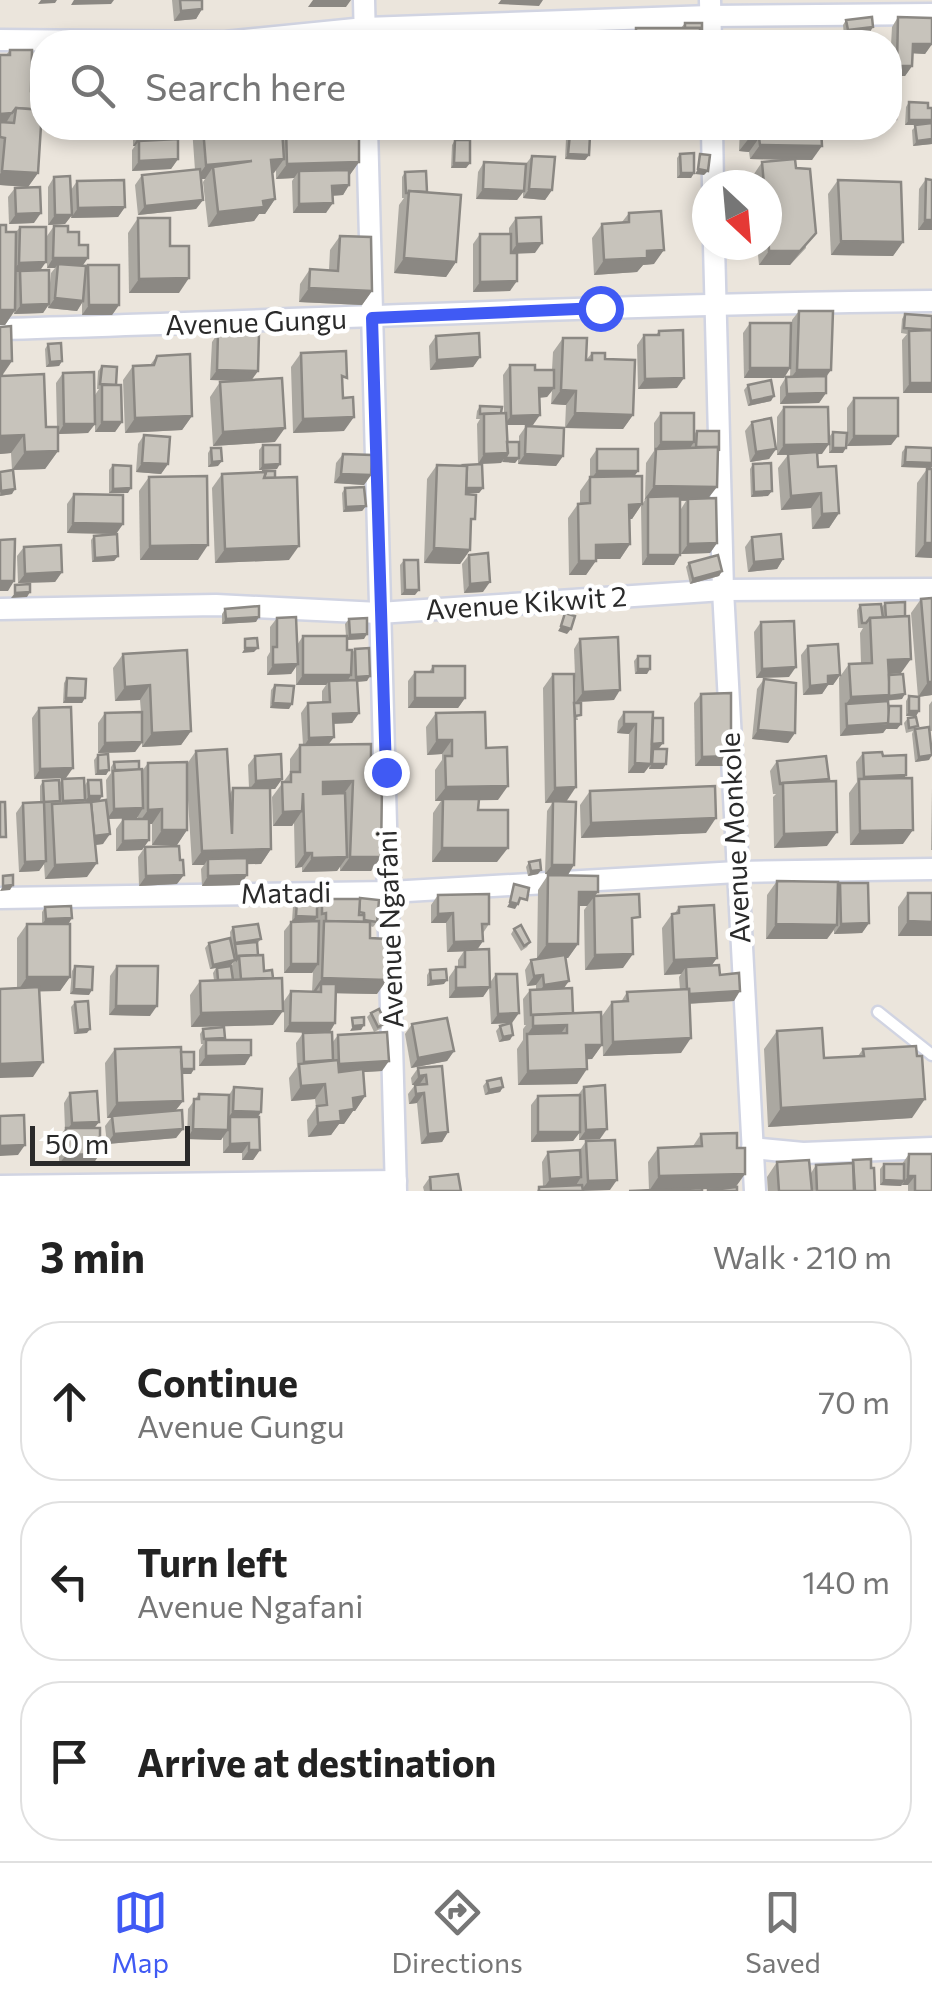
<!DOCTYPE html>
<html lang="en">
<head>
<meta charset="utf-8">
<style>
  :root { --surface:#fff; --page:#f6f6f6; --text:#222; --muted:#767676; --line:#e0e0e0; --accent:#405af4 }
  body { margin:0; font-family:Commissioner,sans-serif; background:var(--page); color:var(--text) }
  .compass { position:absolute; left:692px; top:170px; width:90px; height:90px; border-radius:50%; background:var(--surface); box-shadow:0 5px 15px #0003; rotate:154deg }
  .scale { position:absolute; left:30px; bottom:25px; width:160px; box-sizing:border-box; padding-left:10px; border:5px solid #2a2a2a; border-top:0; font-size:28px; line-height:35px; white-space:nowrap; color:#2a2a2a; -webkit-text-stroke:8px #fff; paint-order:stroke }
  .stop { position:absolute; width:30px; height:30px; margin:-22px; border:8px solid #405af4; border-radius:50%; background:#fff }
  .stop.end { background:#405af4; border-color:#fff; box-shadow:0 2px 10px #0008 }
  .list { margin:0; padding:0; list-style:none }
  h2 { display:flex; justify-content:space-between; align-items:center; height:130px; margin:0; padding:0 40px; font-size:42px }
  h2 small { font-size:32px; font-weight:400; color:var(--muted) }
  .list li { display:grid; grid-template-columns:65px 1fr auto; gap:30px; align-items:center; box-sizing:border-box; height:160px; margin:0 20px 20px; padding:0 20px; border:2px solid var(--line); border-radius:40px }
  .list b { display:block; font-size:38px; white-space:nowrap }
  .list p { margin:0; font-size:32px; white-space:nowrap; color:var(--muted) }
  .list em { font-size:32px; font-style:normal; color:var(--muted) }
  .icon { flex:none; width:55px; height:55px; fill:none; stroke:currentColor; stroke-width:2; stroke-linecap:round; stroke-linejoin:round }
  .map { position:relative; flex:none; width:932px; height:1191px; overflow:hidden }
  .search { position:absolute; background:var(--surface); box-shadow:0 5px 15px #0003; left:30px; right:30px; top:30px; height:110px; display:flex; align-items:center; gap:25px; box-sizing:border-box; padding:0 35px; border-radius:40px; color:var(--muted); font-size:38px }
  .sheet { height:670px; background:var(--surface) }
  nav { display:flex; justify-content:space-around; align-items:center; box-sizing:border-box; height:140px; border-top:2px solid var(--line); background:var(--surface); font-size:28px; color:var(--muted) }
  nav a { display:grid; justify-items:center; gap:5px }
  nav .on { color:var(--accent) }
  .map>svg:first-child { display:block }
  .lines { fill:none; stroke-linecap:round; stroke-linejoin:round }
  .lane-casing { stroke:#d1d4e2; stroke-width:15 }
  .street-casing { stroke:#d1d4e2; stroke-width:25 }
  .lane { stroke:#fff; stroke-width:10 }
  .street { stroke:#fff; stroke-width:20 }
  .wall { fill:#aba8a1; fill-rule:evenodd }
  .shaded-wall { fill:#8b8883 }
  .building { fill:#c7c3bb; stroke:#8b8883; stroke-width:2.5 }
  .route { stroke:#405af4; stroke-width:12 }
  .labels { text-anchor:middle; stroke-width:9; stroke-linejoin:round; paint-order:stroke }
  .street-label { font-size:28px; fill:#2a2a2a; stroke:#fff }
</style>
</head>
<body>
<div class="map">
<svg width="932" height="1191" viewBox="0 0 932 1191">
  <rect width="100%" height="100%" fill="#ebe5dc"/>
  <g class="lines">
    <!-- lane casing -->
    <g class="lane-casing">
      <path id="lane" d="M878,1012L932,1055"/>
    </g>
    <!-- street casing -->
    <g class="street-casing">
      <g id="street">
        <path d="M364,0L365,42"/>
        <path d="M710,0L711,42"/>
        <path d="M0,40L225,42L365,28L710,16L932,14"/>
        <path d="M367,128L396,1191"/>
        <path d="M712,128L713,185"/>
        <path d="M714,245L723,590L755,1191"/>
        <path d="M0,329C311,320 621,304 932,301"/>
        <path d="M0,609L216,605L379,613L723,590L932,589"/>
        <path d="M0,898L390,892L737,872L932,869"/>
        <path d="M752,1148L803,1153L932,1148"/>
        <path d="M0,1186L396,1181"/>
      </g>
    </g>
    <!-- lane -->
    <use href="#lane" class="lane"/>
    <!-- street -->
    <use href="#street" class="street"/>
  </g>
  <!-- wall -->
  <g class="wall">
    <path d="M172,0H202V9L196,19L174,21Z"/>
    <path d="M898,17L932,18V44L925,54L913,53L912,66L905,76H896V119L889,129H869V128H890V63L892,27Z"/>
    <path d="M846,20L870,32L844,35L843,25Z"/>
    <path d="M685,23L702,32L700,35V42H626L636,28H681Z"/>
    <path d="M10,50L31,91L38,173L28,187L0,185V55H6Z"/>
    <path d="M42,58V77H38V63Z"/>
    <path d="M909,102L932,108V144L913,146L912,130L917,125H905L906,107Z"/>
    <path d="M133,128H181V136L178,141V159L171,169L132,171V150L135,146H133Z"/>
    <path d="M192,128H239L240,132L282,134L286,128L359,162L349,176V185L343,195L332,196L326,213H293L292,181L294,178L276,179V169L272,173L275,199L265,214H259L254,221L208,227L203,182L205,179H201L203,200L196,209L138,215L135,185L142,175L195,170Z"/>
    <path d="M640,128H665L662,135L642,139Z"/>
    <path d="M740,128H821L812,160H795L806,248L790,265H759L757,245H767V185H753L752,177L762,162L786,160L750,159L749,152L739,151Z"/>
    <path d="M570,134L589,155L585,160L565,159L566,139Z"/>
    <path d="M455,140L470,163L466,168H451L452,145Z"/>
    <path d="M680,154L694,173L691,178H677V158Z"/>
    <path d="M532,156L552,190L545,200L523,198V192L517,200L476,199L478,172L484,162L525,165Z"/>
    <path d="M405,172L427,192L456,262L446,277L394,273L399,205L404,198H402V177Z"/>
    <path d="M54,177L71,190L77,181L125,207L118,217L71,218V216L65,224L48,225V187Z"/>
    <path d="M926,179L932,230H918L919,189Z"/>
    <path d="M838,180L903,242L893,256L831,255L828,194Z"/>
    <path d="M15,188L34,223L9,224L8,197Z"/>
    <path d="M629,213L654,264L643,265L637,272L594,275L592,238L602,224L622,222Z"/>
    <path d="M138,218L170,246L179,293H129L128,233Z"/>
    <path d="M516,218L535,253H517L510,291L473,292V244L480,234H509V228Z"/>
    <path d="M0,225L6,232H16L20,227L49,293L51,273L55,268H47V236L54,226L68,232L79,245L83,266L86,268L88,265L119,305L112,315H82V303L77,311L48,308V306L43,313L14,314V312L5,325H0Z"/>
    <path d="M340,236L372,291L362,305L299,302L300,284L310,269L329,270L330,250Z"/>
    <path d="M799,311L826,378V393L819,403L780,404V387L786,377H790L792,320Z"/>
    <path d="M905,314L932,393H903L902,340L907,334L901,333L902,319Z"/>
    <path d="M750,323L790,368L784,378H744L743,333Z"/>
    <path d="M0,327L12,361L2,376L46,427H57L56,383L63,373L95,395L99,389H97L98,371L102,366L116,385L122,422L115,432H95V424L88,433L58,434V451L45,469L13,470L12,494L0,496V472L12,470L11,453L0,454Z"/>
    <path d="M659,331L677,388L638,389L637,345L644,335H656Z"/>
    <path d="M218,333L258,371L251,380L275,442L213,446L210,397L220,382L249,381L210,380L212,342Z"/>
    <path d="M436,336L480,357L473,367L430,370L429,346Z"/>
    <path d="M563,338L586,360L592,353L605,359L633,415L623,429L565,428L566,405L551,404L552,391L547,397L539,398L533,425H507V442H519V436L526,426L563,456L556,466L518,464V459L515,463L502,461L501,463L478,464L477,424L480,419H476L477,411L480,406L504,413L503,375L510,365L535,370H552L553,352Z"/>
    <path d="M48,344L62,361L59,366L46,367L45,349Z"/>
    <path d="M301,353L342,385L344,431L293,433L291,367Z"/>
    <path d="M157,356L192,416L182,430L125,433L123,380L133,366L150,365Z"/>
    <path d="M748,385L771,401L748,406L744,390Z"/>
    <path d="M854,398L898,436L891,445L847,446V408Z"/>
    <path d="M784,407L822,454H818V467L839,513L829,528L812,529L811,508L781,510L778,468L788,455H777V417Z"/>
    <path d="M661,413L694,434L697,431L718,453L709,499L717,543L710,553L681,554V509L686,501H680V555L674,565H642L641,506L645,500L646,463L654,451V423Z"/>
    <path d="M752,422L776,449L769,459L750,462L745,431Z"/>
    <path d="M833,432L843,453H829V437Z"/>
    <path d="M144,435L168,464L161,474L136,472L138,444Z"/>
    <path d="M263,445L277,469L259,470V450Z"/>
    <path d="M906,447L931,468L901,467L902,452Z"/>
    <path d="M211,448L218,466L208,467V453Z"/>
    <path d="M597,449L638,471L634,476L642,504L632,519H629L630,544L620,559H596L586,575H569L568,518L578,504H580V491L590,477V459Z"/>
    <path d="M343,454L371,475L364,485L334,483L336,463Z"/>
    <path d="M753,464L768,496L751,497L750,469Z"/>
    <path d="M113,465L128,493H109V470Z"/>
    <path d="M437,465L483,488L479,493H466L471,525L470,550L460,564L424,563L427,479Z"/>
    <path d="M927,469H932V558L915,557L917,483Z"/>
    <path d="M222,474L275,478L289,560L215,563L212,488Z"/>
    <path d="M149,477L198,560H140L139,491Z"/>
    <path d="M345,488L366,506L362,511L343,512L342,493Z"/>
    <path d="M74,494L123,524L116,534L67,533V504Z"/>
    <path d="M94,536L118,556L114,561L92,562L91,540Z"/>
    <path d="M752,537L783,559L777,569L748,572L745,547Z"/>
    <path d="M24,547L62,572L55,582L18,583L17,556Z"/>
    <path d="M469,555L483,592L464,593L462,564Z"/>
    <path d="M404,560L415,595H401L400,565Z"/>
    <path d="M689,563L722,571L719,576L690,584L686,567Z"/>
    <path d="M932,598V695L918,697L911,613L921,599Z"/>
    <path d="M885,603L901,673L888,674L902,699L885,701L901,724L897,729H886L883,733L840,736L839,678L849,664L861,663L860,633L863,628H858L857,610L860,605L882,607Z"/>
    <path d="M225,609L256,622L222,624V614Z"/>
    <path d="M277,618L297,645L303,636H346L345,624L349,619L364,639L347,640V650L352,653L355,649L367,681L357,682L359,713L352,723L333,724L334,737L328,745L371,785L381,857L371,871H340V866L337,871L302,872V867L295,868L294,822L292,826H273L272,797L290,773V759L300,745H303L301,713L308,703L322,702V691L326,685H296V666L291,674L267,675V657L270,652V627Z"/>
    <path d="M761,622L789,677L756,678L754,632Z"/>
    <path d="M580,639L614,700L576,702L574,649Z"/>
    <path d="M808,646L840,675L833,685H828L822,694L803,695L801,655Z"/>
    <path d="M123,654L191,731L181,745L142,747V743L135,752L98,753V723L105,713L141,712L140,700L115,701L113,668Z"/>
    <path d="M638,656L647,674H635L634,661Z"/>
    <path d="M433,666L465,698L458,708H408V681L415,672H429Z"/>
    <path d="M553,674L574,703L578,720H575L566,802L568,875L545,874L547,811L553,802L545,803L543,688Z"/>
    <path d="M67,678L85,698L82,703H63L64,683Z"/>
    <path d="M764,679L795,733L788,743L752,739L757,689Z"/>
    <path d="M275,685L289,709L270,708L271,690Z"/>
    <path d="M701,694L725,766H695L694,703Z"/>
    <path d="M909,696L919,711L916,716H906V701Z"/>
    <path d="M932,701V731H930L929,760L915,762L912,734L913,731L906,733L904,723L908,718L916,729L929,727V705Z"/>
    <path d="M39,708L66,778L34,779L32,718Z"/>
    <path d="M624,712L653,718L663,743L659,748H652L663,769H649V766L644,773H628L629,734L617,733L618,721Z"/>
    <path d="M436,713L486,748L498,800H479L478,810L497,862H432L433,813L441,801H435V770L442,760V754L427,755L426,727Z"/>
    <path d="M196,751L230,794L233,788H249L248,765L255,756L282,779L275,789H270L271,849L261,864H247V875L240,885L202,886L201,869L204,865H192L187,784V830L177,845H152V824H149V840L142,850L116,851V829L123,819H138V816L137,818L108,819L103,844L95,845L87,877L45,879L44,864L39,871L19,872L16,813L23,803H40V786L43,781L59,784L62,779L85,785L88,780L102,796L99,801H85V800L83,803L107,808L106,780L111,773V767L114,762L142,771L148,763L187,764Z"/>
    <path d="M863,753L883,756L906,775L904,778L903,844L850,845L849,793L857,782L856,762Z"/>
    <path d="M98,755L109,770L106,775H95L94,760Z"/>
    <path d="M777,761L829,779L827,781V846L774,848L773,797L776,794H773L770,771Z"/>
    <path d="M932,788V850H931Z"/>
    <path d="M590,791L706,833L581,838L580,805Z"/>
    <path d="M145,847L177,884L139,886L138,857Z"/>
    <path d="M529,862L538,874L528,876L526,867Z"/>
    <path d="M548,875L595,896L632,928L623,968L585,970L584,910L587,906H578V944L568,958H566L564,988L573,1013L602,1045L592,1059H586L577,1084L518,1085L517,1049L523,1040V1029L526,1025H524L523,999L530,990L536,989V985L527,986L525,970L531,960L543,958H537L538,890Z"/>
    <path d="M777,881L838,886L840,883L869,923L862,933L834,934V930L827,939H766L767,895Z"/>
    <path d="M908,893H932V936H898V907Z"/>
    <path d="M438,895L489,924L483,933V941L477,950L489,984L496,974L512,1023L491,1024L489,987L483,997L449,998V977L456,967H458V960L464,951L447,952L446,923H431V905Z"/>
    <path d="M322,899L377,922L373,927L370,926V938L377,994L336,993L335,1023L330,1032L332,1043L338,1035L382,1071L363,1072L365,1096L355,1111H353L344,1124H339L331,1135L308,1137L307,1120L316,1107L315,1099L291,1101L289,1078L297,1067L296,1043L303,1033H307L284,1032V1001L291,991L312,992L313,972L312,973H284V931L292,921L293,906L297,901L317,906Z"/>
    <path d="M45,907L69,923L42,924V912Z"/>
    <path d="M679,907L712,965L720,975L734,1001L689,1004L681,1053L603,1056L602,1016L612,1002H621L627,992L680,990L679,977L681,974L664,975L662,928L672,914L675,913Z"/>
    <path d="M27,924L70,977L60,991H39L33,1077L17,988V938Z"/>
    <path d="M233,927L261,939L257,944L258,955L264,971L273,1025L191,1027L190,995L200,981L214,980L213,973L216,968L210,969L205,948L209,943L231,945L230,932ZM233,961L232,966L233,980L220,967L231,965Z"/>
    <path d="M514,929L530,942L527,947L521,951L511,934Z"/>
    <path d="M75,966L89,995L70,994L72,971Z"/>
    <path d="M117,966L150,1016L109,1015L110,976Z"/>
    <path d="M430,970L444,984L427,986V975Z"/>
    <path d="M75,1002L87,1033L74,1034L71,1007Z"/>
    <path d="M371,1013L382,1028L374,1032L367,1017Z"/>
    <path d="M412,1024L454,1051L447,1061L411,1068L405,1034Z"/>
    <path d="M500,1026L510,1040L499,1042L496,1031Z"/>
    <path d="M203,1029L225,1038L223,1040L245,1065L199,1066V1050L203,1044H201L200,1034Z"/>
    <path d="M777,1031L824,1058L858,1056L863,1049L917,1056L912,1118L768,1127L764,1049Z"/>
    <path d="M115,1049L181,1052L194,1069L191,1074H182L183,1101L175,1111L183,1129L176,1138L107,1144L105,1126L111,1118H107L105,1063Z"/>
    <path d="M442,1066L448,1132L442,1142L421,1144L417,1103L409,1104L408,1094L415,1085H412L411,1078L418,1068Z"/>
    <path d="M487,1081L503,1087L500,1092L485,1095L483,1086Z"/>
    <path d="M234,1087L261,1112L258,1117L260,1150L253,1160H242V1153H223V1136L221,1140L187,1139L188,1109L199,1094L229,1095Z"/>
    <path d="M584,1087L600,1139L579,1140V1133L573,1141L531,1142V1105L538,1096L578,1095Z"/>
    <path d="M70,1093L99,1122L94,1128L93,1164H59V1138L65,1129L64,1103Z"/>
    <path d="M701,1134L737,1191H707L721,1189L649,1190L648,1162L658,1148L693,1146Z"/>
    <path d="M586,1141L610,1190L537,1191L539,1187H543L542,1162L548,1152L580,1150Z"/>
    <path d="M909,1154L932,1191H908V1185H902V1184L901,1186L880,1185V1169L884,1164H902Z"/>
    <path d="M853,1160L875,1191H768L767,1177L777,1162L811,1173L816,1165L851,1164Z"/>
    <path d="M430,1177L461,1191H424L423,1187Z"/>
  </g>
  <!-- shaded-wall -->
  <g class="shaded-wall">
    <path d="M41,0H57L55,3L38,4Z"/>
    <path d="M74,0H114L111,4L71,5Z"/>
    <path d="M313,0H351L346,7H308Z"/>
    <path d="M501,0H543L539,6L498,4Z"/>
    <path d="M202,9L196,19L174,21L181,11Z"/>
    <path d="M873,27L870,32L844,35L848,30Z"/>
    <path d="M913,44H932L925,54L906,53Z"/>
    <path d="M897,66H912L905,76H890Z"/>
    <path d="M12,113L6,123H0V114Z"/>
    <path d="M890,119H896L889,129H869L870,128H890Z"/>
    <path d="M909,120H932V125H905Z"/>
    <path d="M63,128H115L110,134L61,131Z"/>
    <path d="M665,130L662,135L642,139L646,135Z"/>
    <path d="M139,136H181L174,146L139,141L135,146H133Z"/>
    <path d="M750,137L759,138L749,152L739,151Z"/>
    <path d="M932,139V144L913,146L917,141Z"/>
    <path d="M760,145L822,146L812,160L750,159Z"/>
    <path d="M568,154L589,155L585,160L565,159Z"/>
    <path d="M178,159L171,169L132,171L139,161Z"/>
    <path d="M284,159L274,173L261,174L271,160Z"/>
    <path d="M252,161L213,167L205,179H196L206,165Z"/>
    <path d="M359,162L349,176L299,171L294,178L276,179L287,164Z"/>
    <path d="M454,163H470L466,168H451Z"/>
    <path d="M698,169L708,171L704,175L695,174Z"/>
    <path d="M2,171L38,173L28,187L0,185V174Z"/>
    <path d="M681,173H694L691,178H677Z"/>
    <path d="M349,185L343,195L326,196L332,186Z"/>
    <path d="M483,189L524,191L517,200L476,199Z"/>
    <path d="M529,189L552,190L545,200L523,198Z"/>
    <path d="M275,199L265,214H259L254,221L208,227L218,212L263,201Z"/>
    <path d="M203,200L196,209L138,215L145,206Z"/>
    <path d="M333,203L326,213H293L299,204Z"/>
    <path d="M125,207L118,217L71,218L78,208Z"/>
    <path d="M41,213L34,223L9,224L16,214Z"/>
    <path d="M55,215H72L65,224L48,225Z"/>
    <path d="M925,220H932V230H918Z"/>
    <path d="M816,233L790,265H759L769,251Z"/>
    <path d="M841,241L903,242L893,256L831,255Z"/>
    <path d="M542,243L535,253L510,254L517,244Z"/>
    <path d="M664,250L654,264L643,265L637,272L594,275L604,260L647,251Z"/>
    <path d="M53,258H88L81,268L58,264L55,268H47Z"/>
    <path d="M404,258L456,262L446,277L394,273Z"/>
    <path d="M46,262L39,272H12L19,263Z"/>
    <path d="M189,278L179,293H129L139,279Z"/>
    <path d="M517,281L510,291L473,292L480,282Z"/>
    <path d="M309,288L372,291L362,305L299,302Z"/>
    <path d="M55,298L83,301L77,311L48,308Z"/>
    <path d="M49,304L43,313L14,314L21,305Z"/>
    <path d="M89,305H119L112,315H82Z"/>
    <path d="M0,310H15L5,325H0Z"/>
    <path d="M480,357L473,367L430,370L437,360Z"/>
    <path d="M0,361H12L0,378Z"/>
    <path d="M62,361L59,366L46,367L50,362Z"/>
    <path d="M750,368H790L784,378H744Z"/>
    <path d="M217,370L258,371L251,381L210,380Z"/>
    <path d="M797,370H831L824,380L790,379Z"/>
    <path d="M684,378L677,388L638,389L645,379Z"/>
    <path d="M910,383H932V393H903Z"/>
    <path d="M539,388H554L547,397L532,398Z"/>
    <path d="M561,390L576,391L566,405L551,404Z"/>
    <path d="M826,393L819,403L780,404L787,394Z"/>
    <path d="M774,396L771,401L748,406L751,401Z"/>
    <path d="M575,413L633,415L623,429L565,428Z"/>
    <path d="M540,415L533,425H504L511,416Z"/>
    <path d="M192,416L182,430L125,433L135,418Z"/>
    <path d="M354,417L344,431L293,433L303,419Z"/>
    <path d="M102,422H122L115,432H95Z"/>
    <path d="M64,424H95L88,433L58,434Z"/>
    <path d="M285,428L275,442L213,446L223,432Z"/>
    <path d="M24,435L11,453L0,454V436Z"/>
    <path d="M854,436H898L891,445L847,446Z"/>
    <path d="M661,442H694L688,451L656,449Z"/>
    <path d="M829,444L822,454L777,455L784,445Z"/>
    <path d="M833,448H846L843,453H829Z"/>
    <path d="M776,449L769,459L750,462L756,452Z"/>
    <path d="M58,451L45,469L12,470L25,452Z"/>
    <path d="M508,453L501,463L478,464L484,454Z"/>
    <path d="M525,454L563,456L556,466L518,464Z"/>
    <path d="M505,458H519L515,463L502,462Z"/>
    <path d="M222,461L218,466L208,467L212,462Z"/>
    <path d="M905,462L932,463V467L931,468L901,467Z"/>
    <path d="M142,463L168,464L161,474L136,472Z"/>
    <path d="M280,464L277,469L259,470L263,465Z"/>
    <path d="M597,471H638L631,481H590Z"/>
    <path d="M341,474L371,475L364,485L334,483Z"/>
    <path d="M654,486L717,487L706,501L648,500V497L644,500Z"/>
    <path d="M131,488L128,493H109L113,489Z"/>
    <path d="M466,488H483L479,493H463Z"/>
    <path d="M15,489L12,494L0,496L1,491Z"/>
    <path d="M772,491L768,496L751,497L754,492Z"/>
    <path d="M821,493L811,508L781,510L791,496Z"/>
    <path d="M642,504L632,519H619L629,505Z"/>
    <path d="M366,506L362,511L343,512L346,507Z"/>
    <path d="M839,513L829,528L812,529L822,514Z"/>
    <path d="M73,523L123,524L116,534L67,533Z"/>
    <path d="M717,543L710,553L681,554L688,544Z"/>
    <path d="M925,543H932V558L915,557Z"/>
    <path d="M630,544L620,559H586L596,545Z"/>
    <path d="M208,545L198,560H140L150,546Z"/>
    <path d="M299,546L289,560L215,563L225,549Z"/>
    <path d="M434,548L470,550L460,564L424,563Z"/>
    <path d="M648,555H680L674,565H642Z"/>
    <path d="M118,556L114,561L92,562L95,558Z"/>
    <path d="M783,559L777,569L748,572L754,562Z"/>
    <path d="M579,561H596L586,575H569Z"/>
    <path d="M722,571L719,576L690,584L693,579Z"/>
    <path d="M62,572L55,582L18,583L25,574Z"/>
    <path d="M0,581H14L8,591H0Z"/>
    <path d="M490,582L483,592L464,593L470,584Z"/>
    <path d="M405,590H419L415,595H401Z"/>
    <path d="M30,592L27,597L11,598L15,593Z"/>
    <path d="M259,617L256,622L222,624L226,619Z"/>
    <path d="M561,626L571,629L567,634L558,631Z"/>
    <path d="M367,634L364,639L346,640L350,635Z"/>
    <path d="M245,648H258L254,652L242,653Z"/>
    <path d="M911,659L901,673L878,675L888,660Z"/>
    <path d="M298,664L291,674L267,675L273,665Z"/>
    <path d="M796,667L789,677L756,678L762,669Z"/>
    <path d="M638,669H650L647,674H635Z"/>
    <path d="M303,675H351L345,685L329,681L326,685H296Z"/>
    <path d="M840,675L833,685H828L822,694L803,695L810,686L828,676Z"/>
    <path d="M370,676L367,681L353,682L356,677Z"/>
    <path d="M928,682H932V695L918,697Z"/>
    <path d="M150,685L140,700L115,701L125,687Z"/>
    <path d="M620,690L614,700L576,702L583,692Z"/>
    <path d="M905,694L902,699L846,704L851,697Z"/>
    <path d="M66,698H85L82,703H63Z"/>
    <path d="M415,698H465L458,708H408Z"/>
    <path d="M273,703L292,704L289,709L270,708Z"/>
    <path d="M909,711H919L916,716H906Z"/>
    <path d="M359,713L352,723L326,724L333,714Z"/>
    <path d="M624,724H636L629,734L617,733Z"/>
    <path d="M901,724L897,729H886L883,733L840,736L847,726Z"/>
    <path d="M758,730L795,733L788,743L752,739Z"/>
    <path d="M191,731L181,745L142,747L152,733Z"/>
    <path d="M334,737L327,746L303,748L309,738Z"/>
    <path d="M437,740H452L442,754L427,755Z"/>
    <path d="M142,742L135,752L98,753L105,743Z"/>
    <path d="M663,743L659,748H647L650,744Z"/>
    <path d="M932,755L929,760L915,762L919,757Z"/>
    <path d="M731,756L725,766H695L702,757Z"/>
    <path d="M635,763L651,764L644,773H628Z"/>
    <path d="M652,764H666L663,769H649Z"/>
    <path d="M73,768L66,778L34,779L40,769Z"/>
    <path d="M109,770L106,775H95L98,771Z"/>
    <path d="M906,775L900,785L859,784L864,777Z"/>
    <path d="M282,779L275,789L249,790L256,781Z"/>
    <path d="M353,781L343,795L312,796L323,782Z"/>
    <path d="M508,786L498,800L435,801L446,787Z"/>
    <path d="M576,787L566,802L545,803L555,788Z"/>
    <path d="M89,796H102L99,801H85Z"/>
    <path d="M143,808L137,818L107,819L114,809Z"/>
    <path d="M162,809L152,824H138L148,810Z"/>
    <path d="M302,811L292,826H273L283,812Z"/>
    <path d="M716,818L706,833L581,838L591,823Z"/>
    <path d="M162,830H187L177,845H152Z"/>
    <path d="M913,830L903,844L850,845L860,831Z"/>
    <path d="M837,832L827,846L774,848L784,834Z"/>
    <path d="M110,834L103,844L87,846L94,836Z"/>
    <path d="M149,840L142,850L116,851L123,841Z"/>
    <path d="M442,848H508L497,862H432Z"/>
    <path d="M271,849L261,864L208,865V859L204,865H192L202,851Z"/>
    <path d="M305,853H312L302,867L295,868Z"/>
    <path d="M347,857L337,871L302,872L312,858Z"/>
    <path d="M350,857H381L371,871H340Z"/>
    <path d="M46,861L39,871L19,872L25,862Z"/>
    <path d="M97,863L87,877L45,879L55,865Z"/>
    <path d="M552,865H574L568,875L545,874Z"/>
    <path d="M541,870L538,874L528,876L531,871Z"/>
    <path d="M184,875L177,884L139,886L146,876Z"/>
    <path d="M247,875L240,885L202,886L208,876Z"/>
    <path d="M13,885L10,890L0,891L3,886Z"/>
    <path d="M579,892H598L587,906H568Z"/>
    <path d="M510,902L518,904L515,909L507,907Z"/>
    <path d="M453,913L446,923H431L438,914Z"/>
    <path d="M296,916L317,917L314,922L292,921Z"/>
    <path d="M72,918L69,923L42,924L46,919Z"/>
    <path d="M908,921L932,922V936H898Z"/>
    <path d="M869,923L862,933L834,934L841,924Z"/>
    <path d="M776,924L837,925L827,939H766Z"/>
    <path d="M483,941L476,951L447,952L454,942Z"/>
    <path d="M547,944H578L568,958H537Z"/>
    <path d="M633,954L623,968L585,970L595,955Z"/>
    <path d="M717,958L707,972L686,967L681,974L664,975L674,960Z"/>
    <path d="M235,960L231,965L210,969L213,965Z"/>
    <path d="M291,964H318L312,973H284Z"/>
    <path d="M543,975L536,985L527,986L534,976Z"/>
    <path d="M27,977H70L60,991L17,992Z"/>
    <path d="M322,978L387,980L377,994L320,993L321,984L315,993H312Z"/>
    <path d="M447,980L444,984L427,986L431,981Z"/>
    <path d="M569,981L562,991L537,995L544,985Z"/>
    <path d="M490,987L483,997L449,998L456,988Z"/>
    <path d="M74,989L92,990L89,995L70,994Z"/>
    <path d="M740,991L734,1001L681,1004L687,994Z"/>
    <path d="M116,1006H157L150,1016L109,1015Z"/>
    <path d="M283,1011L273,1025L191,1027L201,1013Z"/>
    <path d="M519,1013L512,1023L491,1024L498,1014Z"/>
    <path d="M290,1023H335L329,1033L284,1032Z"/>
    <path d="M364,1025L361,1030L350,1031L353,1026Z"/>
    <path d="M567,1025L557,1039L527,1035L533,1026Z"/>
    <path d="M90,1029L87,1033L74,1034L78,1030Z"/>
    <path d="M513,1035L510,1040L499,1042L503,1037Z"/>
    <path d="M691,1038L681,1053L603,1056L613,1042Z"/>
    <path d="M586,1045H602L592,1059L576,1060Z"/>
    <path d="M454,1051L447,1061L411,1068L418,1058Z"/>
    <path d="M251,1055L245,1065L199,1066L206,1056Z"/>
    <path d="M389,1061L382,1071L333,1074L339,1064Z"/>
    <path d="M43,1062L33,1077L0,1078V1064Z"/>
    <path d="M194,1069L191,1074H175L178,1070Z"/>
    <path d="M587,1069L577,1084L518,1085L528,1071Z"/>
    <path d="M426,1075L419,1085H412L419,1076Z"/>
    <path d="M325,1084L315,1099L291,1101L301,1086Z"/>
    <path d="M503,1087L500,1092L485,1095L489,1090Z"/>
    <path d="M424,1093L417,1103L409,1104L416,1094Z"/>
    <path d="M365,1096L355,1111H353L344,1124H339L331,1135L308,1137L318,1123L340,1111L353,1098Z"/>
    <path d="M925,1099L912,1118L768,1127L781,1108Z"/>
    <path d="M183,1101L172,1115L107,1118L117,1103Z"/>
    <path d="M233,1111L261,1112L254,1122L230,1117L226,1121Z"/>
    <path d="M99,1122L92,1131L65,1133L72,1123Z"/>
    <path d="M183,1129L176,1138L107,1144L114,1134Z"/>
    <path d="M193,1129L228,1130L221,1140L187,1139Z"/>
    <path d="M607,1129L600,1139L579,1140L586,1130Z"/>
    <path d="M448,1132L442,1142L421,1144L428,1134Z"/>
    <path d="M538,1132H580L573,1141L531,1142Z"/>
    <path d="M249,1143L242,1153H223L230,1144Z"/>
    <path d="M25,1145L18,1155L0,1156V1146Z"/>
    <path d="M249,1150H260L253,1160H242Z"/>
    <path d="M100,1154L93,1164H59L66,1155Z"/>
    <path d="M745,1174L735,1188L649,1191L659,1176Z"/>
    <path d="M908,1176H915L908,1185H902Z"/>
    <path d="M581,1177L575,1187L543,1189L550,1179Z"/>
    <path d="M617,1180L610,1190L581,1191L588,1181Z"/>
    <path d="M884,1180L904,1181L901,1186L880,1185Z"/>
  </g>
  <!-- building -->
  <g class="building">
    <path d="M180,0H202V9L181,11Z"/>
    <path d="M872,17L873,27L848,30L846,20Z"/>
    <path d="M898,17L932,18V44H913L912,66H897Z"/>
    <path d="M685,23H702V32H700V28H685Z"/>
    <rect x="636" y="28" width="64" height="14"/>
    <path d="M488,37L489,42H472V38Z"/>
    <path d="M10,50H32L31,91L42,90V110L16,108L12,113L0,114V55H10Z"/>
    <rect x="890" y="63" width="6" height="56"/>
    <path d="M909,102L928,103V108H932V120H909Z"/>
    <path d="M16,108L42,110L38,173L2,171L5,138L0,137V122L14,123Z"/>
    <path d="M932,123V139L917,141L915,125Z"/>
    <path d="M140,128H181V136H139Z"/>
    <path d="M203,128H239L240,132L282,129L284,159L271,160L275,199L263,201L264,207L218,212L213,167L252,161L206,165Z"/>
    <path d="M286,128H359V162L287,164Z"/>
    <path d="M644,128H665V130L646,135Z"/>
    <path d="M750,128H821L822,146L760,145L759,138L750,137Z"/>
    <path d="M570,134L590,136L589,155L568,154Z"/>
    <path d="M178,139V159L139,161V141Z"/>
    <path d="M455,140H470V163H454Z"/>
    <path d="M694,153V173H681L680,154Z"/>
    <path d="M700,154L710,155L708,171L698,169Z"/>
    <path d="M532,156L555,157L552,190L529,189Z"/>
    <path d="M795,159L796,168L810,169L816,233L800,251H769L767,185H764L762,162Z"/>
    <path d="M484,162L526,164L524,191L483,189Z"/>
    <path d="M200,169L203,200L145,206L142,175Z"/>
    <path d="M349,170V185L332,186L333,203L299,204V171Z"/>
    <path d="M426,171L427,192L409,191V193H406L405,172Z"/>
    <path d="M70,176L72,215H55L54,177Z"/>
    <path d="M926,179L932,180V220H925Z"/>
    <path d="M124,180L125,207L78,208L77,181Z"/>
    <path d="M838,180L901,182L903,242L841,241Z"/>
    <path d="M40,187L41,213L16,214L15,188Z"/>
    <path d="M409,191L461,195L456,262L404,258Z"/>
    <path d="M661,211L664,250L647,251V258L604,260L602,224L629,222V213Z"/>
    <path d="M541,217L542,243L517,244L516,218Z"/>
    <path d="M138,218H170V246H189V278L139,279Z"/>
    <path d="M0,225H6V232H16L15,310H0Z"/>
    <path d="M54,226H68V232H79V245H88V258H53Z"/>
    <path d="M20,227H46V262L19,263Z"/>
    <path d="M480,234H511V253H517V281L480,282Z"/>
    <path d="M340,236L371,237L372,291L309,288L310,269L338,271Z"/>
    <path d="M58,264L86,266L83,301L55,298Z"/>
    <path d="M88,265H119V305H89Z"/>
    <path d="M49,270V304L21,305L20,271Z"/>
    <path d="M799,311H833L831,370H797Z"/>
    <path d="M905,314L932,316V330L904,328Z"/>
    <path d="M750,323H791L790,368H750Z"/>
    <path d="M11,326L12,361H0V327Z"/>
    <path d="M683,330L684,378L645,379L644,335H659V331Z"/>
    <path d="M932,330V383H910L909,331Z"/>
    <path d="M218,333H259L258,371L217,370Z"/>
    <path d="M479,333L480,357L437,360L436,336Z"/>
    <path d="M563,338H587L586,360H592V353H605V359L635,360L633,415L575,413L576,391L561,390Z"/>
    <path d="M61,343L62,361L50,362L48,344Z"/>
    <path d="M346,351L347,378L342,376L343,398L353,397L354,417L303,419L301,353Z"/>
    <path d="M190,354L192,416L135,418L133,366L154,365L157,356Z"/>
    <path d="M510,365H535V370H554V388H539L540,415L511,416Z"/>
    <path d="M102,366L117,367L116,385L100,384Z"/>
    <path d="M0,367H1L2,376L44,374L46,427H58V451L25,452L24,435L0,436Z"/>
    <path d="M94,372L95,424H64L63,373Z"/>
    <path d="M826,376V393L787,394L786,377Z"/>
    <path d="M282,378L285,428L223,432L220,382Z"/>
    <path d="M771,380L774,396L751,401L748,385Z"/>
    <path d="M102,385H121L122,422H102Z"/>
    <rect x="854" y="398" width="44" height="38"/>
    <path d="M480,406L502,407L501,413L480,414Z"/>
    <path d="M784,407H828L829,444L784,445Z"/>
    <path d="M506,413L508,453L484,454V414Z"/>
    <rect x="661" y="413" width="33" height="29"/>
    <path d="M771,418L776,449L756,452L752,422Z"/>
    <path d="M526,426L564,428L563,456L525,454Z"/>
    <path d="M697,431H719V451L718,447H696Z"/>
    <path d="M833,432L847,433L846,448H833Z"/>
    <path d="M144,435L170,437L168,464L142,463Z"/>
    <path d="M507,442H519V458H505L508,453Z"/>
    <path d="M263,445H280V464L263,465Z"/>
    <path d="M718,447L717,487L654,486L656,449Z"/>
    <path d="M906,447L932,448V463L905,462Z"/>
    <path d="M211,448H221L222,461L212,462Z"/>
    <rect x="597" y="449" width="41" height="22"/>
    <path d="M817,452L818,467L836,466L839,513L822,514L821,493L791,496L788,454Z"/>
    <path d="M343,454L372,455L371,475L341,474Z"/>
    <path d="M771,463L772,491L754,492L753,464Z"/>
    <path d="M482,464L483,488H466L467,466L465,465Z"/>
    <path d="M113,465L131,466V488L113,489Z"/>
    <path d="M437,465L467,466L466,494L476,495L475,519H471L470,550L434,548Z"/>
    <path d="M927,469H932V543H925Z"/>
    <path d="M13,470L15,489L1,491L0,472Z"/>
    <path d="M262,471H275V478H264L266,472Z"/>
    <path d="M266,472L264,478L297,477L299,546L225,549L222,474Z"/>
    <path d="M207,476L208,545L150,546L149,477Z"/>
    <path d="M642,476V504L629,505L630,544L596,545V561H579L578,504L590,503V477Z"/>
    <path d="M364,487L366,506L346,507L345,488Z"/>
    <path d="M74,494L123,495V524L73,523Z"/>
    <path d="M680,496V555H648V497Z"/>
    <path d="M716,498L717,543L688,544V499Z"/>
    <path d="M117,534L118,556L95,558L94,536Z"/>
    <path d="M781,534L783,559L754,562L752,537Z"/>
    <path d="M15,539L14,581H0V540Z"/>
    <path d="M61,545L62,572L25,574L24,547Z"/>
    <path d="M488,553L490,582L470,584L469,555Z"/>
    <path d="M718,555L722,571L693,579L689,563Z"/>
    <path d="M404,560H418L419,590H405Z"/>
    <path d="M30,584V592L15,593V585Z"/>
    <path d="M932,598V682H928L921,599Z"/>
    <path d="M905,602V616L886,618L885,603Z"/>
    <path d="M881,604L883,618H870L866,623H862L860,605Z"/>
    <path d="M259,606V617L226,619L225,609Z"/>
    <path d="M565,613L575,616L571,629L561,626Z"/>
    <path d="M909,616L911,659L888,660L890,695L851,697L849,664L872,663L870,618Z"/>
    <path d="M296,617L298,664L273,665V647H277V618Z"/>
    <path d="M367,618V634L350,635L349,619Z"/>
    <path d="M794,621L796,667L762,669L761,622Z"/>
    <path d="M303,636H347V650H352L351,675H303Z"/>
    <path d="M618,637L620,690L583,692L580,639Z"/>
    <path d="M257,638L258,648H245V639Z"/>
    <path d="M838,644L840,675L828,676V684L810,686L808,646Z"/>
    <path d="M369,648L370,676L356,677L355,649Z"/>
    <path d="M187,650L191,731L152,733L150,685L125,687L123,654Z"/>
    <rect x="638" y="656" width="12" height="13"/>
    <path d="M433,666H465V698H415V672H433Z"/>
    <path d="M553,674H574L576,787L555,788Z"/>
    <path d="M903,674L905,694L889,696V675Z"/>
    <path d="M67,678L86,679L85,698H66Z"/>
    <path d="M764,679L796,683L795,733L758,730Z"/>
    <path d="M357,680L359,713L333,714L334,737L309,738L308,703L330,702L329,681Z"/>
    <path d="M275,685L294,686L292,704L273,703Z"/>
    <path d="M731,693V756L702,757L701,694Z"/>
    <path d="M909,696L919,697V711H909Z"/>
    <path d="M888,701L890,723L847,726L846,704Z"/>
    <path d="M574,703H581V715L575,716Z"/>
    <path d="M889,706H901V724H888Z"/>
    <path d="M71,707L73,768L40,769L39,708Z"/>
    <path d="M142,712V742L105,743V713Z"/>
    <path d="M485,712L486,748L507,747L508,786L446,787L445,756H452V740H437L436,713Z"/>
    <path d="M624,712H653L651,764L635,763L636,724H624Z"/>
    <path d="M916,717L918,726L909,728L908,718Z"/>
    <path d="M653,718H663V743L652,744Z"/>
    <path d="M929,727L932,755L919,757L915,729Z"/>
    <path d="M371,744V785H382L381,857H350L353,781L323,782V794L345,793L347,857L312,858V853H305L303,793L302,811L283,812L282,782H291V772H300V745Z"/>
    <path d="M227,749L232,834L233,788H270L271,849L202,851L196,751Z"/>
    <path d="M653,749H667L666,764H652Z"/>
    <path d="M882,752L883,756L906,755V775L864,777L863,753Z"/>
    <path d="M108,754L109,770L98,771V755Z"/>
    <path d="M281,754L282,779L256,781L255,756Z"/>
    <path d="M826,756L829,779L783,783L784,784H780L777,761Z"/>
    <path d="M139,761V770H115L114,762Z"/>
    <path d="M187,762V830H162V809L148,810V763Z"/>
    <path d="M142,769L143,808L114,809L113,771Z"/>
    <path d="M84,778L85,800L63,801L62,779Z"/>
    <path d="M912,778L913,830L860,831L859,779Z"/>
    <path d="M59,780L60,801L44,802L43,781Z"/>
    <path d="M88,780H101L102,796H89Z"/>
    <path d="M836,781L837,832L784,834L783,783Z"/>
    <path d="M715,786L716,818L591,823L590,791Z"/>
    <path d="M443,799H479L478,810H508V848H442Z"/>
    <path d="M106,800L110,834L94,836L91,802Z"/>
    <path d="M553,801L576,802L574,865H552Z"/>
    <path d="M0,802H5L6,837H0Z"/>
    <path d="M44,802L46,861L25,862L23,803Z"/>
    <path d="M91,802L97,863L55,865L52,804Z"/>
    <path d="M123,819H149V840L123,841Z"/>
    <path d="M179,846L180,860H183L184,875L146,876L145,847Z"/>
    <path d="M247,858V875L208,876V859Z"/>
    <path d="M540,860L541,870L531,871L529,862Z"/>
    <path d="M13,875V885L3,886V876Z"/>
    <path d="M548,875L598,876V892H579L578,944H547Z"/>
    <path d="M777,881L838,882L837,925L776,924Z"/>
    <path d="M840,883H868L869,923L841,924Z"/>
    <path d="M514,884L529,888L527,900L520,898L518,904L510,902Z"/>
    <path d="M908,893H932V922L908,921Z"/>
    <path d="M489,894V924H482L483,941L454,942L453,913L438,914V895Z"/>
    <path d="M639,894L640,917L632,918L633,954L595,955L594,896Z"/>
    <path d="M360,898L379,900L377,922L364,920V913L359,912Z"/>
    <path d="M322,899H360L359,915H364V922L326,921V913L322,914Z"/>
    <path d="M297,901H317V917L296,916Z"/>
    <path d="M714,905L717,958L674,960L672,914L679,913V907Z"/>
    <path d="M71,906L72,918L46,919L45,907Z"/>
    <path d="M319,921L318,964H291V922Z"/>
    <path d="M324,921L370,922V938L388,939L387,980L322,978Z"/>
    <rect x="27" y="924" width="43" height="53"/>
    <path d="M258,924L261,939L235,943L233,927Z"/>
    <path d="M521,925L530,942L524,946L514,929Z"/>
    <path d="M230,938L235,960L213,965L209,943Z"/>
    <path d="M257,942L258,955L239,956L237,959L235,944Z"/>
    <path d="M489,949L490,987L456,988V967H465V950Z"/>
    <path d="M263,955L264,971L272,970L273,978L241,979L239,956Z"/>
    <path d="M565,955L569,981L544,985L543,975L534,976L531,960Z"/>
    <path d="M719,965L720,975L739,973L740,991L689,994V989H687L686,967Z"/>
    <path d="M75,966L93,967L92,990L74,989Z"/>
    <path d="M117,966H158L157,1006H116Z"/>
    <path d="M231,966L233,980H218L217,968Z"/>
    <path d="M446,969L447,980L431,981L430,970Z"/>
    <path d="M496,974H517L519,1013L498,1014Z"/>
    <path d="M282,978L283,1011L201,1013L200,981Z"/>
    <path d="M321,984H336L335,1023H290L291,991L321,992Z"/>
    <path d="M39,987L43,1062L0,1064V989Z"/>
    <path d="M572,988L573,1013L531,1015L530,990Z"/>
    <path d="M689,989L691,1038L613,1042L612,1002L628,1001L627,992Z"/>
    <path d="M88,1001L90,1029L78,1030L75,1002Z"/>
    <path d="M379,1009L386,1023L378,1027L371,1013Z"/>
    <path d="M601,1012L602,1045H586L587,1069L528,1071L527,1034L567,1033V1025L533,1026V1015Z"/>
    <path d="M364,1017V1025L353,1026L352,1018Z"/>
    <path d="M447,1018L454,1051L418,1058L412,1024Z"/>
    <path d="M511,1023L513,1035L503,1037L500,1026Z"/>
    <path d="M224,1027L225,1038L204,1039L203,1029Z"/>
    <path d="M822,1028L824,1058L864,1056L863,1049L916,1046L917,1056H922L925,1099L781,1108L777,1031Z"/>
    <path d="M332,1032L333,1060L304,1062L303,1033Z"/>
    <path d="M387,1032L389,1061L339,1064L338,1035Z"/>
    <path d="M206,1040H251V1055L206,1056Z"/>
    <path d="M181,1047L183,1101L117,1103L115,1049Z"/>
    <path d="M181,1052H194V1069H182Z"/>
    <path d="M338,1060L339,1072L363,1069L365,1096L353,1098L354,1109L340,1111L341,1121L318,1123L317,1106L327,1105L325,1084L301,1086L299,1064Z"/>
    <path d="M442,1066L448,1132L428,1134L424,1093L416,1094L415,1085L427,1084L426,1075L419,1076L418,1068Z"/>
    <path d="M501,1078L503,1087L489,1090L487,1081Z"/>
    <path d="M605,1085L607,1129L586,1130L584,1087Z"/>
    <path d="M234,1087L262,1089L261,1112L233,1111Z"/>
    <path d="M97,1091L99,1122L72,1123L70,1093Z"/>
    <path d="M199,1094L229,1095L228,1130L193,1129L194,1099H199Z"/>
    <path d="M580,1095V1132H538V1096Z"/>
    <path d="M182,1110L183,1129L114,1134L112,1116Z"/>
    <path d="M24,1115L25,1145L0,1146V1116Z"/>
    <path d="M230,1117H259L260,1150H249V1143L230,1144Z"/>
    <path d="M66,1128H100V1154L66,1155Z"/>
    <path d="M737,1133V1148H745V1174L659,1176L658,1148L702,1146L701,1134Z"/>
    <path d="M615,1140L617,1180L588,1181L586,1141Z"/>
    <path d="M580,1150L581,1177L550,1179L548,1152Z"/>
    <path d="M909,1154H932V1191H915V1176H908Z"/>
    <path d="M871,1159V1168H874L875,1191H855L853,1160Z"/>
    <path d="M809,1160L812,1191H779L777,1162Z"/>
    <path d="M853,1163L854,1191H817L816,1165Z"/>
    <path d="M884,1164H904V1181L884,1180Z"/>
    <path d="M458,1174L461,1191H431L430,1177Z"/>
    <path d="M582,1185L583,1191H539V1187Z"/>
    <path d="M737,1187V1191H708V1190Z"/>
    <path d="M702,1188V1191H629Z"/>
  </g>
  <g class="lines">
    <!-- route -->
    <path class="route" d="M386,772L372,318L600,308"/>
  </g>
  <g class="labels">
    <!-- street labels -->
    <g class="street-label">
      <text transform="translate(256 322) rotate(-2)" y="10">Avenue Gungu</text>
      <text transform="translate(526 603) rotate(-4)" y="10">Avenue Kikwit 2</text>
      <text transform="translate(735 838) rotate(-93)" y="10">Avenue Monkole</text>
      <text transform="translate(286 893) rotate(-1)" y="10">Matadi</text>
      <text transform="translate(390 929) rotate(-92)" y="10">Avenue Ngafani</text>
    </g>
  </g>
</svg>
<svg class="compass" viewBox="-18 -18 36 36"><path d="M0-13l5 13h-10z" fill="#e53935"/><path d="M0 13l5-13h-10z" fill="#767676"/></svg>
<div class="scale">50 m</div>
<div class="stop" style="left:600px;top:308px"></div>
<div class="stop end" style="left:386px;top:772px"></div>
<div class="search"><svg class="icon" aria-label="search" viewBox="0 0 24 24"><circle cx="10" cy="10" r="6"/><path d="M15 15l6 6"/></svg>Search here</div>
</div>
<section class="sheet">
<h2>3 min<small>Walk · 210 m</small></h2>
<ul class="list">
<li><svg class="icon" aria-label="ahead" viewBox="0 0 24 24"><path d="M12 20V5M6 11l6-6 6 6"/></svg><div><b>Continue</b><p>Avenue Gungu</p></div><em>70 m</em></li>
<li><svg class="icon" aria-label="left" viewBox="0 0 24 24"><path d="M17 20v-9H6M10 6l-5 5 5 5"/></svg><div><b>Turn left</b><p>Avenue Ngafani</p></div><em>140 m</em></li>
<li><svg class="icon" aria-label="arrive" viewBox="0 0 24 24"><path d="M6 21V4h12l-3 4 3 4H6"/></svg><div><b>Arrive at destination</b></div></li>
</ul>
</section>
<nav>
<a class="on"><svg class="icon" aria-label="map" viewBox="0 0 24 24"><path d="M3 6l6-2 6 2 6-2v14l-6 2-6-2-6 2zM9 4v14M15 6v14"/></svg>Map</a>
<a><svg class="icon" aria-label="directions" viewBox="0 0 24 24"><path d="M12 3l9 9-9 9-9-9zM9 14v-3h6M13 9l2 2-2 2"/></svg>Directions</a>
<a><svg class="icon" aria-label="saved" viewBox="0 0 24 24"><path d="M7 4h10v16l-5-4-5 4z"/></svg>Saved</a>
</nav>
</body>
</html>
